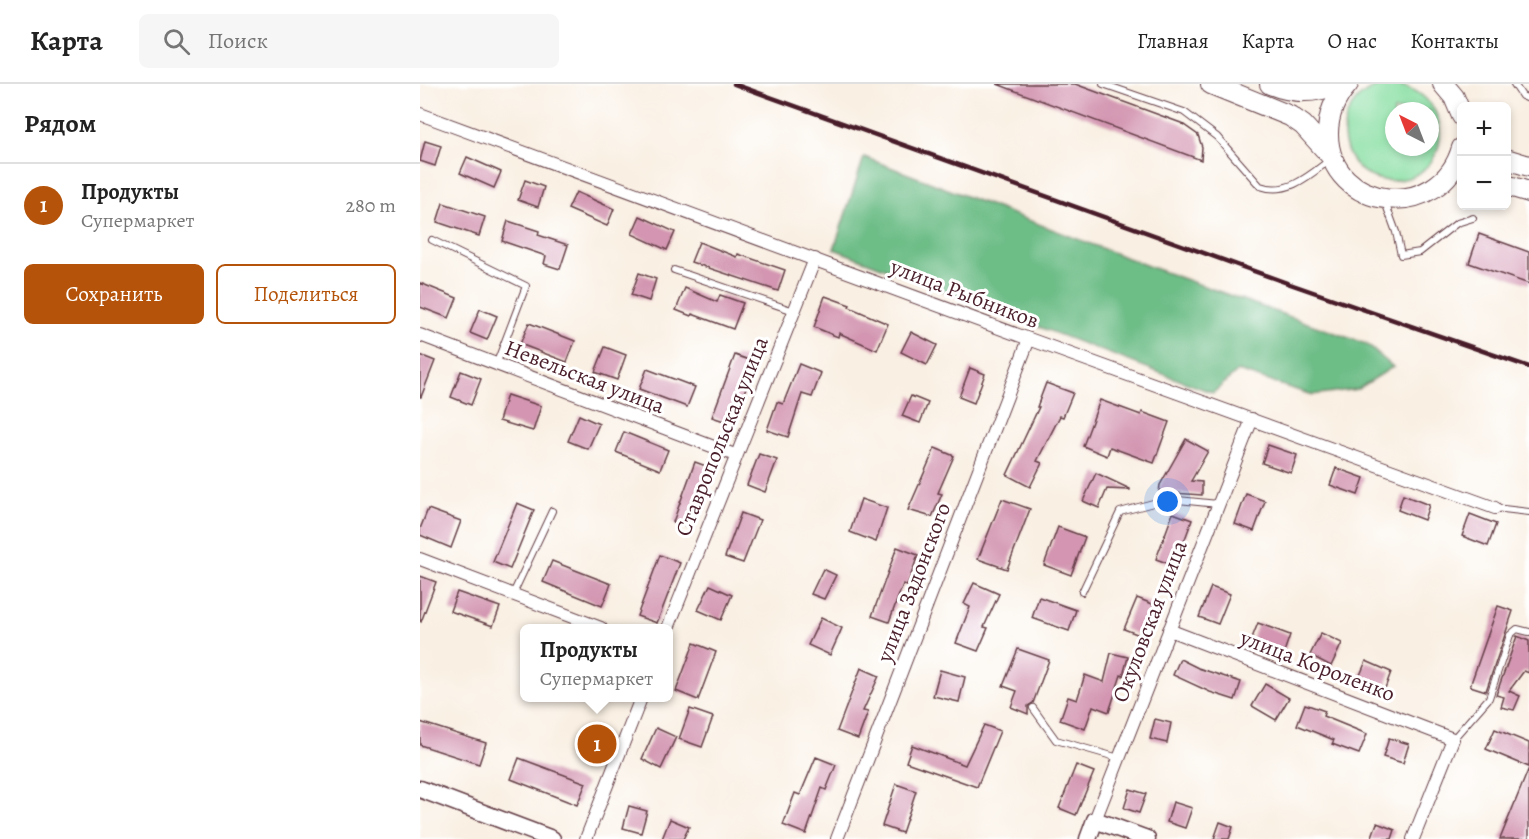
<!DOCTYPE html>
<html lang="ru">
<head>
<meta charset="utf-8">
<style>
  :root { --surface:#fff; --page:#f6f6f6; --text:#222; --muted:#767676; --line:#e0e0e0; --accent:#b45309 }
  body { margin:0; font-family:Alegreya,serif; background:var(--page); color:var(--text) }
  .controls { position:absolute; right:18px; top:18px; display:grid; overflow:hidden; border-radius:9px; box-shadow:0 3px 9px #0003 }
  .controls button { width:54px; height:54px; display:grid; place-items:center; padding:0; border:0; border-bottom:2px solid var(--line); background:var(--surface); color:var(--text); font:30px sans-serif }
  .compass { position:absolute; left:965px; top:18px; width:54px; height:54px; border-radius:50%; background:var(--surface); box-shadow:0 3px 9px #0003; rotate:318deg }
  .you { position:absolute; left:748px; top:418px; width:21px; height:21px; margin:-15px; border:4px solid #fff; border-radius:50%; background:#1a73e8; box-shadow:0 0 0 9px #1a73e833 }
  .badge { display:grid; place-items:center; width:39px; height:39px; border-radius:50%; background:var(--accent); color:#fff; font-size:20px; font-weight:700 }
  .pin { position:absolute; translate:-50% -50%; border:3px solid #fff; box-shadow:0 2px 6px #0006 }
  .popup { position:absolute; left:100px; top:540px; width:153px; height:78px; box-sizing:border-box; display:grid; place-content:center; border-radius:9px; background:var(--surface); filter:drop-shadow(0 2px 4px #0005); font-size:20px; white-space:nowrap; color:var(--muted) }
  .popup b { font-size:22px; color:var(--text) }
  .popup::after { content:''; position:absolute; left:50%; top:100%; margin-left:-12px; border:12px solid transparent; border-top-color:var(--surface) }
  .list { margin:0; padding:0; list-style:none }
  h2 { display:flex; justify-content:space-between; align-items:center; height:78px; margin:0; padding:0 24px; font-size:26px }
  h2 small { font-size:20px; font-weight:400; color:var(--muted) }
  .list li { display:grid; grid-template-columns:39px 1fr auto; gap:18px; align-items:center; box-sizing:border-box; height:84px; padding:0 24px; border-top:2px solid var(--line) }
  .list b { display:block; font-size:22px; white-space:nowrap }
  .list p { margin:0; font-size:20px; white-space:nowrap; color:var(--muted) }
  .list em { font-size:20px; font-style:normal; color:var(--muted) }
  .actions { display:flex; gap:12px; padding:18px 24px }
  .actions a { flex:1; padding:14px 0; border:2px solid var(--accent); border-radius:9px; text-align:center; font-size:21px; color:var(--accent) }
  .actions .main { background:var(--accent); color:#fff }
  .icon { flex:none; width:33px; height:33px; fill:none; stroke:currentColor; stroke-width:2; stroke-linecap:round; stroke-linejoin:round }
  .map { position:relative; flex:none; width:1109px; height:755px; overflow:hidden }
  header { display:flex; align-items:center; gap:36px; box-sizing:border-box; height:84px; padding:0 30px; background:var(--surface); border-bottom:2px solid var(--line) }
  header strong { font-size:28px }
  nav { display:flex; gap:33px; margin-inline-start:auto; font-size:21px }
  .search { width:420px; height:54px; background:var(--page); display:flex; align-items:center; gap:15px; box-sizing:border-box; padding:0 21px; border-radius:9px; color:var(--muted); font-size:22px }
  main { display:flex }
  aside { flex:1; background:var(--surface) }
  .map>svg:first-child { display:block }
  .green { fill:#87dea1; stroke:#687e66; stroke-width:1.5; fill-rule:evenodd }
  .forest { fill:#6dbd87; stroke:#5c6e59; stroke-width:1.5 }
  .building { fill:#d395b1 }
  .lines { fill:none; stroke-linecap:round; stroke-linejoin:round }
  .lane-casing { stroke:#643e46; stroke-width:8 }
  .street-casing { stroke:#643e46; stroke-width:14 }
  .secondary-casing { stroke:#643e46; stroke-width:19 }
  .primary-casing { stroke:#643e46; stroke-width:22 }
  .lane { stroke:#fff; stroke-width:6 }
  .street { stroke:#fff; stroke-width:12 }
  .secondary { stroke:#fff; stroke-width:16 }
  .primary { stroke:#fff; stroke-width:20 }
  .rail { stroke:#4a1f2b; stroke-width:4.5 }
  .labels { text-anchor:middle; stroke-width:6; stroke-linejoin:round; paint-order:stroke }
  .street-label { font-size:22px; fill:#4a1f2b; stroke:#fff }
</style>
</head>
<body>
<header>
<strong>Карта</strong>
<div class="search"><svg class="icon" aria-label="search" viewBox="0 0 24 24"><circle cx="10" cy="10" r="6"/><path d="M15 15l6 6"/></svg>Поиск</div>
<nav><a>Главная</a><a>Карта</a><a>О нас</a><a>Контакты</a></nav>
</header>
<main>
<aside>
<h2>Рядом<small></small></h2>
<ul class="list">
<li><span class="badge">1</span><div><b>Продукты</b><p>Супермаркет</p></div><em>280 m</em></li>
</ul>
<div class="actions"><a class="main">Сохранить</a><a>Поделиться</a></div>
</aside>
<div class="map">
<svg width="1109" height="755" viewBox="0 0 1109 755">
  <rect width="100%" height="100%" fill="#fff"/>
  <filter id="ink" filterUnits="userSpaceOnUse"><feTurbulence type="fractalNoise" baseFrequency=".0167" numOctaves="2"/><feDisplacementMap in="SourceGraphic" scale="12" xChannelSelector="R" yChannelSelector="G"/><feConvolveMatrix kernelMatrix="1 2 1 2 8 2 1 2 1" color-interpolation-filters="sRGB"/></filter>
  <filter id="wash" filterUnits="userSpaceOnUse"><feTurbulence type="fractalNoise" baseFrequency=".008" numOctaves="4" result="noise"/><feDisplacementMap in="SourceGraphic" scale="24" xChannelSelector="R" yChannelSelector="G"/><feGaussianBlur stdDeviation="1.35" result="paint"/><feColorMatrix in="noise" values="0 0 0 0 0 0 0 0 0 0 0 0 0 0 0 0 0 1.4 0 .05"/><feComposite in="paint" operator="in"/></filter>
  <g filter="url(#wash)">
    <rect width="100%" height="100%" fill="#f9efe2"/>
    <!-- green -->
    <path class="green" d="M965,0C1034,0 1038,87 979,96C919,105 899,17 965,0ZM974,27H1010V63H974Z"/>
    <!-- forest -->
    <path class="forest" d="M444,73L728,182L946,260L973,283L938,305L892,311L818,287L793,309L414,165Z"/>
    <g id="blocks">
      <!-- building -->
      <g class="building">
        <path d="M577,0H655L761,39L778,51L782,63L781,76Z"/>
        <path d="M5,57L21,62L15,82L0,77Z"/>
        <path d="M47,73L81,88L74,104L40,89Z"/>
        <path d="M105,96L124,103L118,123L98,116Z"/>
        <path d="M156,108L194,125L187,142L148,125Z"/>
        <path d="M23,119L65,133L59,152L17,138Z"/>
        <path d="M220,132L255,148L247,166L212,150Z"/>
        <path d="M88,137L119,147L118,151L148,161L140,185L124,180L126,172L82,157Z"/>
        <path d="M1059,150L1109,168V200L1049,179Z"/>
        <path d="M279,158L317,173L318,170L365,186L358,207L271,178Z"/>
        <path d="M219,189L236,195L229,217L211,211Z"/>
        <path d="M0,199L37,214L29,234L0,223Z"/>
        <path d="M265,204L297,218L300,211L323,219L313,245L272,230L271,232L256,226Z"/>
        <path d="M405,212L430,221L429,223L468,240L457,266L419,249L418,253L394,243Z"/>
        <path d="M60,225L77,232L67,256L50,249Z"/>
        <path d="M109,239L155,257L147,278L100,260Z"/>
        <path d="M491,248L517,261L507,281L481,268Z"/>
        <path d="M185,263L206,271L197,296L175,288Z"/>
        <path d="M0,271L15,277L1,313H0Z"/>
        <path d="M315,271L335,278L313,340L292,333Z"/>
        <path d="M379,280L401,289L392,313L382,310L368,353L347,346L357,318L363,320Z"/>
        <path d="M550,284L565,290L554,319L539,313Z"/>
        <path d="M227,285L275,303L267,323L219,305Z"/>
        <path d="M41,287L61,295L51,321L31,313Z"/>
        <path d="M626,299L653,309L643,333L640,332L617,377L622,379L610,403L587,391L619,323H617Z"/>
        <path d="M87,311L121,322L113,347L79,337Z"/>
        <path d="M491,312L508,319L500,339L482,332Z"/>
        <path d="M680,316L721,331L722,328L749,338L734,379L690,363L687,372L663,362Z"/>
        <path d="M159,331L179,340L168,365L148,357Z"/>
        <path d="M204,348L248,366L240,386L196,368Z"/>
        <path d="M766,355L788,367L771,397L782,398V411L739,408L740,401Z"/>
        <path d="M848,361L877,371L871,389L842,379Z"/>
        <path d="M515,364L534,372L518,409L522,410L512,433L488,426Z"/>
        <path d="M339,370L357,376L345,408L327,401Z"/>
        <path d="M275,378L294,385L271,445L253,438Z"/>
        <path d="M916,384L944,394L938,411L910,401Z"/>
        <path d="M676,389L710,405V406L687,405L679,424L663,417Z"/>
        <path d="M826,410L845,417L834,447L815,440Z"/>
        <path d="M983,411L1009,421L1004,436L978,426Z"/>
        <path d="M441,415L467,424L456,458L430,448Z"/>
        <path d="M582,415L610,425L587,485L558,475Z"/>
        <path d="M97,419L114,426L90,485L73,478Z"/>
        <path d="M8,425L41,437L31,464L0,451V445Z"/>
        <path d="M321,429L340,436L323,479L305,473Z"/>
        <path d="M753,429L772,436L755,482L736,475Z"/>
        <path d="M1050,430L1076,440L1068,462L1042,452Z"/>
        <path d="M638,443L665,453L651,491L624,481Z"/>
        <path d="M477,463L498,471L487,502L483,500L469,538L452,532Z"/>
        <path d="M240,471L260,479L237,539L217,532Z"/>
        <path d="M132,477L191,500L182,522L123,498Z"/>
        <path d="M403,485L416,491L404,515L391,510Z"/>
        <path d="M0,492L16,498L1,538L0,537Z"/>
        <path d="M554,499L579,510L564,543L568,544L558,567L536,559L550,523L544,520Z"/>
        <path d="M290,501L312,511L301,536L278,526Z"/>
        <path d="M791,503L810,510L798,540L779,533Z"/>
        <path d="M37,508L80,523L73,542L30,527Z"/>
        <path d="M619,513L656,526L649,547L612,534Z"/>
        <path d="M717,514L735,521L722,552L704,545Z"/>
        <path d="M1078,522L1093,527L1066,607L1050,602Z"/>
        <path d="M401,534L422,544L410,571L388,561Z"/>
        <path d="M838,539L870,551L863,571L830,559Z"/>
        <path d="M901,549L922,559L911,582L890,571Z"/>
        <path d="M1097,552L1109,557V589L1104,587L1089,607L1100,612L1094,626L1081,623L1084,613L1076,611Z"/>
        <path d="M274,559L296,568L278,616L256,607Z"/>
        <path d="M598,565L629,576L613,619L608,622V630L591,623L597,607L583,602Z"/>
        <path d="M691,569L708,573L703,592L701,591L689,628L673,622L665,645L640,636L648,613L657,616L665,591L684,598Z"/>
        <path d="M760,575L778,584L821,598L815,616L790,608L753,591Z"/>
        <path d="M946,577L971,588L964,607L938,596Z"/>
        <path d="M441,584L459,592L443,627L448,628L438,655L417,647Z"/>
        <path d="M520,586L545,593L539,618L513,612Z"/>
        <path d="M845,600L869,614L856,636L832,622Z"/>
        <path d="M885,620L905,627L903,632L947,650L939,670L912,660L914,656L877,641Z"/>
        <path d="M270,625L293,633L282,663L259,655Z"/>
        <path d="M735,635L751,639L747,659L730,655Z"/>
        <path d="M0,638L66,659L59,680L0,661Z"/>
        <path d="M564,641L580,647L557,703L486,678L492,661L545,681Z"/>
        <path d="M236,644L256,653L241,685L222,675Z"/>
        <path d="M1075,645L1109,659V683L1066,665Z"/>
        <path d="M969,654L989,660L983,679L963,673Z"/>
        <path d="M396,673L416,681L406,706L402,704L386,750L363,741L375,709L380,711Z"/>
        <path d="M99,674L166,699L157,721L91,695Z"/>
        <path d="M656,681L674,688L656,731L639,724Z"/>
        <path d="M1109,684V755H1080Z"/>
        <path d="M476,700L496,707L482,749L462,742Z"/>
        <path d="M710,705L726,710L719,729L704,724Z"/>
        <path d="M753,718L772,724L765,744L747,738Z"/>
        <path d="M209,722L227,727L221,749L203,744Z"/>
        <path d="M250,735L269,743L263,755H242Z"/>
        <path d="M800,738L813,743L809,755H794Z"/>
        <path d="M957,739L975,746L972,755H951Z"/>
      </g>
    </g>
  </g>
  <g filter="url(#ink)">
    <use href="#blocks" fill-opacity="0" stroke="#643e46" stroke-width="1.5"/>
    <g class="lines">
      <!-- lane casing -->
      <g class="lane-casing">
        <g id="lane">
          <path d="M683,0L764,28L797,53L840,102C868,112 890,91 911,75"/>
          <path d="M1094,0L1102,12L1109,15"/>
          <path d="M965,118L976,148L981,171L1000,168L1037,139L1053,134"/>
          <path d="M12,156L106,202L76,281"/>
          <path d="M254,186L374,227"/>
          <path d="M1075,424L1109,428"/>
          <path d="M662,508L700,428L748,415L798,420"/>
          <path d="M93,510L132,427"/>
          <path d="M613,624L636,656L699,674"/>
          <path d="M1033,655L1069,614L1090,551L1097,545L1109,548"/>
        </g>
      </g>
      <!-- street casing -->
      <g class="street-casing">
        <g id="street">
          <path d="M0,30L609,255L1075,424"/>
          <path d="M0,251L315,371"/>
          <path d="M0,475L181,544"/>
          <path d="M248,544L395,175"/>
          <path d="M749,546L1033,655L993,755"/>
          <path d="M675,736L832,335"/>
          <path d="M166,755L221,614"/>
          <path d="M417,755L609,255"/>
        </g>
      </g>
      <!-- secondary casing -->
      <g class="secondary-casing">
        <g id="secondary">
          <path d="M0,705L132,755"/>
          <path d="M668,755L675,736L727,755"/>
        </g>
      </g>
      <!-- primary casing -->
      <g class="primary-casing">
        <g id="primary">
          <path d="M791,0L870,32L883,41L911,72"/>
          <path d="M850,0C875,10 894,9 919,0"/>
          <path d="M928,0C915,14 908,30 908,50C909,128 1021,139 1042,64"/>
          <path d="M1023,0L1034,13L1042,32"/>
          <path d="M1086,75L1109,82"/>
          <path d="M1086,101L1109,108"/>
        </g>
      </g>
      <!-- lane -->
      <use href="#lane" class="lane"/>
      <!-- street -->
      <use href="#street" class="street"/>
      <!-- secondary -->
      <use href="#secondary" class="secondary"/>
      <!-- primary -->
      <use href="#primary" class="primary"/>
      <!-- rail -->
      <path class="rail" d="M314,0L870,200L1109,283"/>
    </g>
  </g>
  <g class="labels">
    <!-- street labels -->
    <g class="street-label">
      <text transform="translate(545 209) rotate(21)" y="8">улица Рыбников</text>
      <text transform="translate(165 292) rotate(21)" y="8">Невельская улица</text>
      <text transform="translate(301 352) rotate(-68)" y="8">Ставропольская улица</text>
      <text transform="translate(493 498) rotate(-69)" y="8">улица Задонского</text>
      <text transform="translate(729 537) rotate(-69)" y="8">Окуловская улица</text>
      <text transform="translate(898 581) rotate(21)" y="8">улица Короленко</text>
    </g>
  </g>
</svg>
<div class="controls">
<button>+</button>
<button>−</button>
</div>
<svg class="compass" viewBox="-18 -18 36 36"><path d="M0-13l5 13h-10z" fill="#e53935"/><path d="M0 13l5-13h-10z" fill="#767676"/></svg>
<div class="you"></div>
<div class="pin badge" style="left:177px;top:660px">1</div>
<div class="popup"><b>Продукты</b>Супермаркет</div>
</div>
</main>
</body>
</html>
